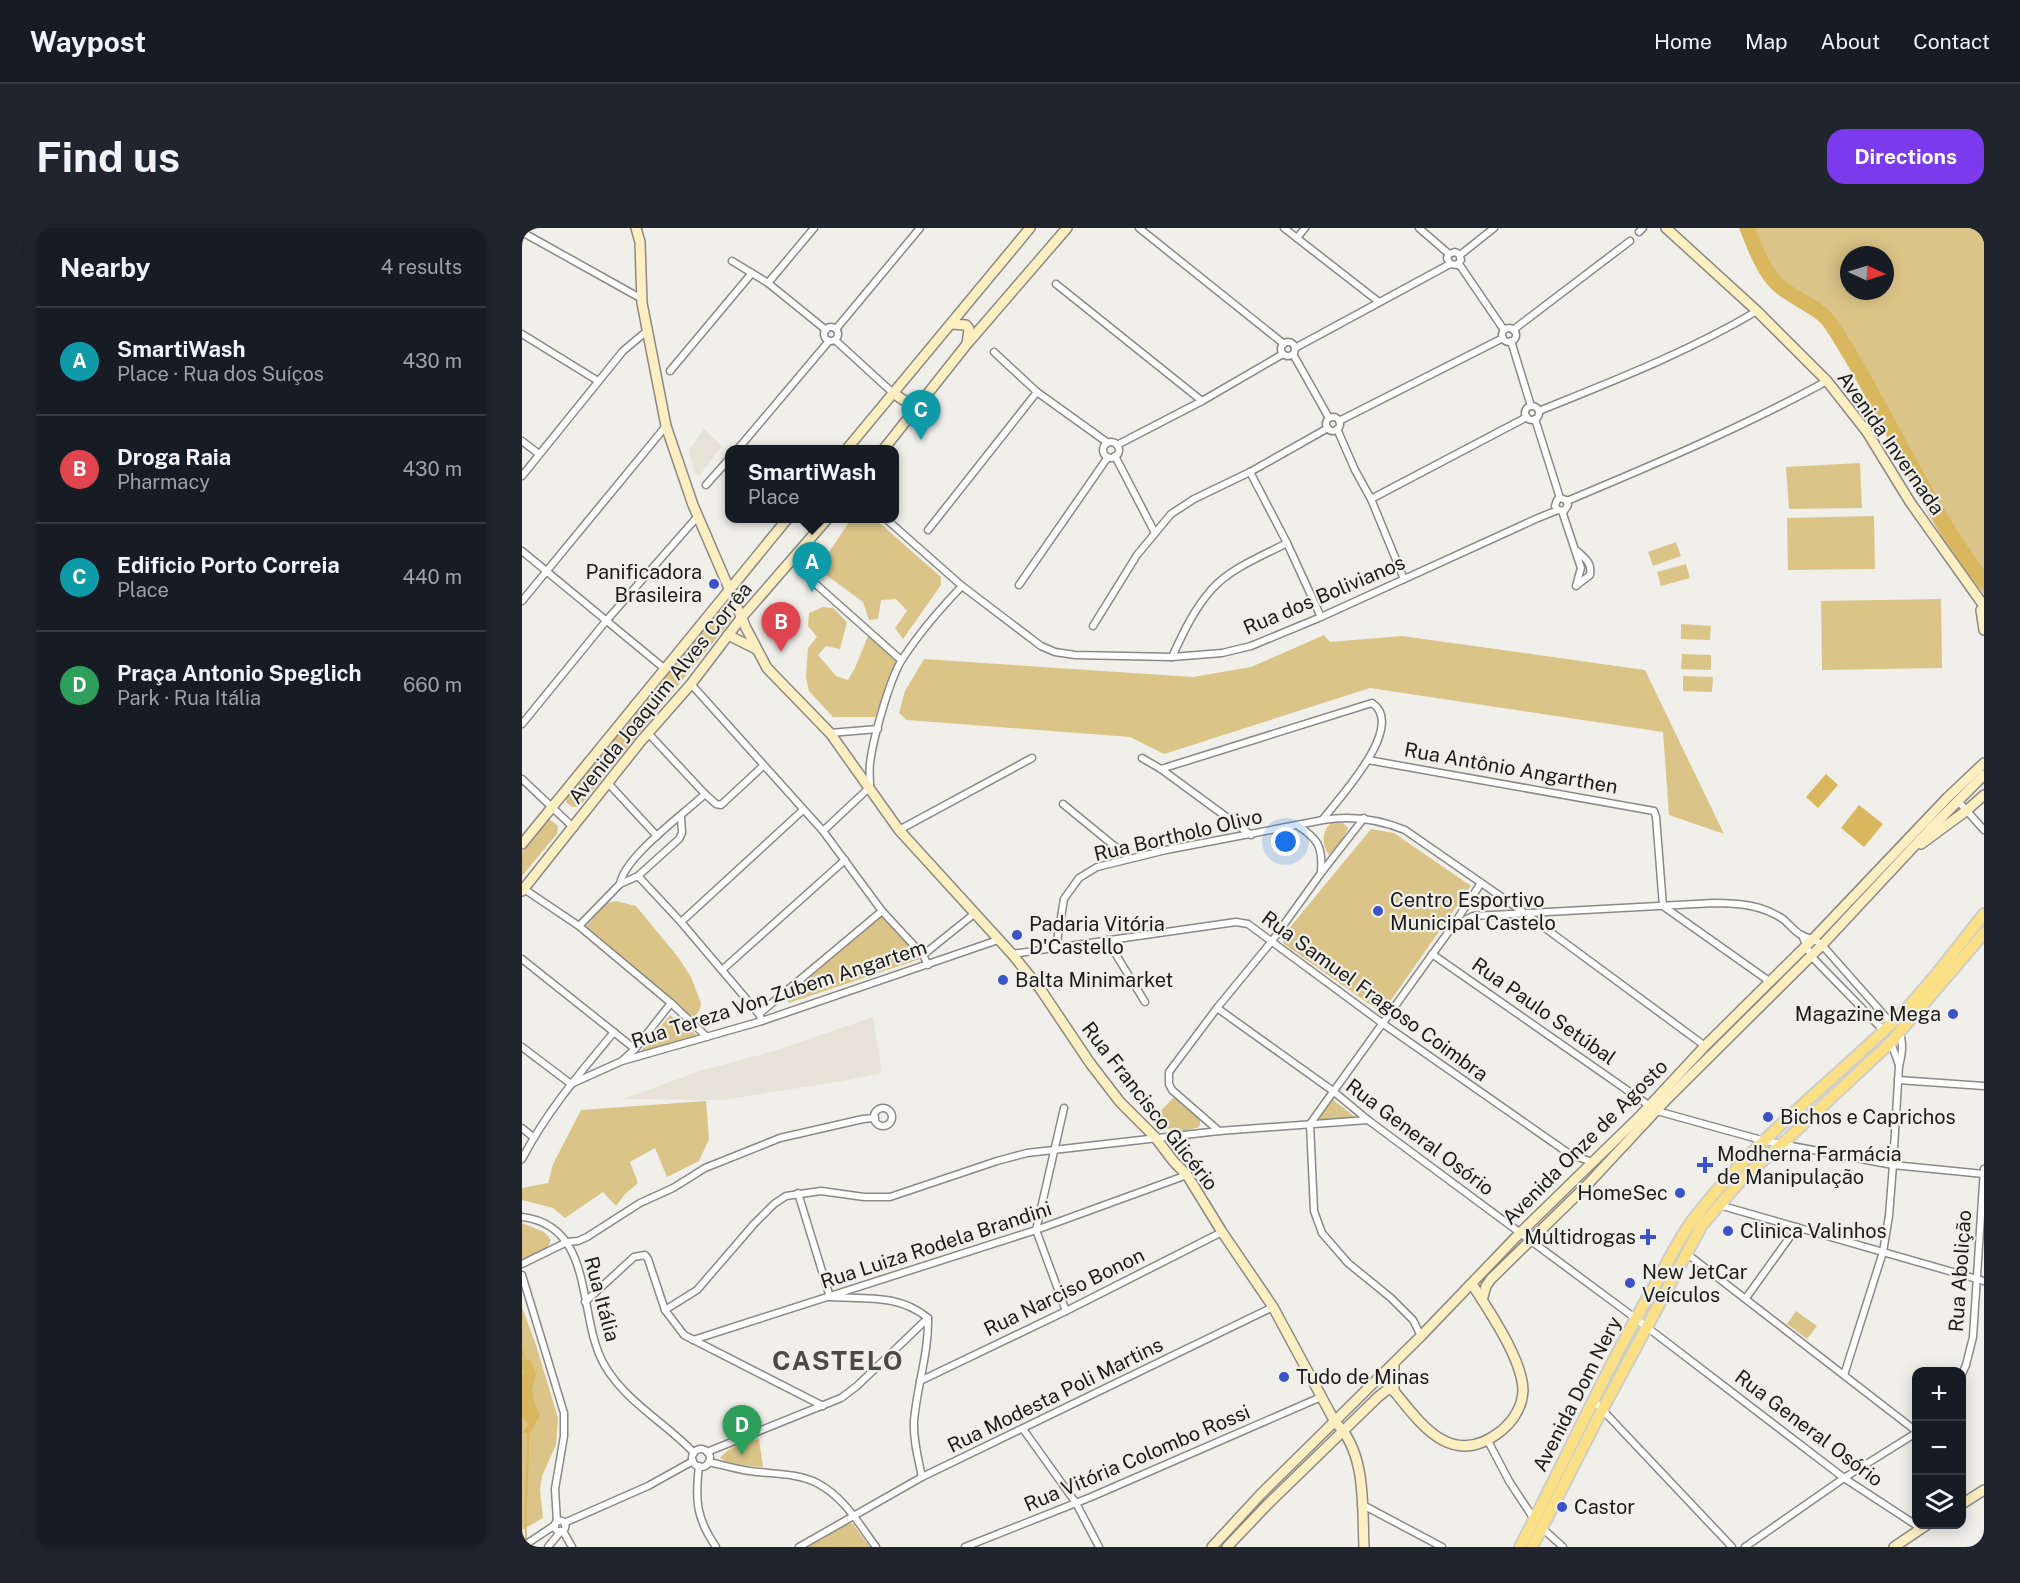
<!DOCTYPE html>
<html lang="en">
<head>
<meta charset="utf-8">
<style>
  :root { --surface:#171b24; --page:#20242c; --text:#f1f3f6; --muted:#9ea1a6; --line:#363941; --accent:#7c3aed }
  body { margin:0; font-family:"Public Sans",sans-serif; background:var(--page); color:var(--text) }
  .controls { position:absolute; right:18px; bottom:18px; display:grid; overflow:hidden; border-radius:12px; box-shadow:0 3px 15px #0003 }
  .controls button { width:54px; height:54px; display:grid; place-items:center; padding:0; border:0; border-bottom:2px solid var(--line); background:var(--surface); color:var(--text); font:30px sans-serif }
  .compass { position:absolute; left:1318px; top:18px; width:54px; height:54px; border-radius:50%; background:var(--surface); box-shadow:0 3px 15px #0003; rotate:94deg }
  .you { position:absolute; left:764px; top:614px; width:21px; height:21px; margin:-15px; border:4px solid #fff; border-radius:50%; background:#1a73e8; box-shadow:0 0 0 9px #1a73e833 }
  .badge { display:grid; place-items:center; width:39px; height:39px; border-radius:50%; background:var(--accent); color:#fff; font-size:20px; font-weight:700 }
  .pin { position:absolute; translate:-50% -50px; filter:drop-shadow(0 2px 3px #0008) }
  .pin::after { content:''; position:absolute; top:32px; width:21px; height:18px; background:inherit; clip-path:polygon(0 0,100% 0,50% 100%) }
  .popup { position:absolute; left:203px; top:217px; width:174px; height:78px; box-sizing:border-box; display:grid; place-content:center; border-radius:12px; background:var(--surface); filter:drop-shadow(0 2px 4px #0005); font-size:20px; white-space:nowrap; color:var(--muted) }
  .popup b { font-size:22px; color:var(--text) }
  .popup::after { content:''; position:absolute; left:50%; top:100%; margin-left:-12px; border:12px solid transparent; border-top-color:var(--surface) }
  .list { margin:0; padding:0; list-style:none }
  h2 { display:flex; justify-content:space-between; align-items:center; height:78px; margin:0; padding:0 24px; font-size:26px }
  h2 small { font-size:20px; font-weight:400; color:var(--muted) }
  .list li { display:grid; grid-template-columns:39px 1fr auto; gap:18px; align-items:center; box-sizing:border-box; height:108px; padding:0 24px; border-top:2px solid var(--line) }
  .list b { display:block; font-size:22px; white-space:nowrap }
  .list p { margin:0; font-size:20px; white-space:nowrap; color:var(--muted) }
  .list em { font-size:20px; font-style:normal; color:var(--muted) }
  .icon { flex:none; width:33px; height:33px; fill:none; stroke:currentColor; stroke-width:2; stroke-linecap:round; stroke-linejoin:round }
  .map { position:relative; flex:none; width:1462px; height:1319px; overflow:hidden; border-radius:18px }
  header { display:flex; align-items:center; gap:36px; box-sizing:border-box; height:84px; padding:0 30px; background:var(--surface); border-bottom:2px solid var(--line) }
  header strong { font-size:28px }
  nav { display:flex; gap:33px; margin-inline-start:auto; font-size:21px }
  .intro { display:flex; align-items:center; justify-content:space-between; box-sizing:border-box; height:144px; padding:0 36px }
  h1 { margin:0; font-size:42px }
  .button { padding:15px 27px; border-radius:18px; background:var(--accent); color:#fff; font-size:21px; font-weight:700 }
  main { display:flex; gap:36px; padding:0 36px }
  aside { flex:1; background:var(--surface); border-radius:18px; box-shadow:0 3px 15px #0003 }
  .map>svg:first-child { display:block }
  .built { fill:#e8e3d8 }
  .green { fill:#dbc488; fill-rule:evenodd }
  .water { fill:#d8b75e }
  .lines { fill:none; stroke-linecap:round; stroke-linejoin:round }
  .stream { stroke:#d8b75e; stroke-width:2 }
  .river { stroke:#d8b75e; stroke-width:15 }
  .street-casing { stroke:#8b8985; stroke-width:9 }
  .secondary-casing { stroke:#8b8985; stroke-width:12 }
  .primary-casing { stroke:#cdcdcc; stroke-width:14 }
  .street { stroke:#fff; stroke-width:6 }
  .secondary { stroke:#fdefc2; stroke-width:9 }
  .primary { stroke:#fbdf84; stroke-width:10 }
  .poi-dot { fill:#3b53c6; stroke:#f1efea; stroke-width:2 }
  .labels { text-anchor:middle; stroke-width:4.5; stroke-linejoin:round; paint-order:stroke }
  .street-label { font-size:20px; fill:#1c1b19; stroke:#f1efea }
  .poi-label { font-size:20px; fill:#1c1b19; stroke:#f1efea; text-anchor:start }
  .district-label { font-size:26px; font-weight:bold; letter-spacing:1.5px; fill:#4c4a47; stroke:#f1efea }
</style>
</head>
<body>
<header>
<strong>Waypost</strong>
<nav><a>Home</a><a>Map</a><a>About</a><a>Contact</a></nav>
</header>
<div class="intro"><h1>Find us</h1><a class="button">Directions</a></div>
<main>
<aside>
<h2>Nearby<small>4 results</small></h2>
<ul class="list">
<li><span class="badge" style="background:#0f9aa8">A</span><div><b>SmartiWash</b><p>Place · Rua dos Suíços</p></div><em>430 m</em></li>
<li><span class="badge" style="background:#e0444e">B</span><div><b>Droga Raia</b><p>Pharmacy</p></div><em>430 m</em></li>
<li><span class="badge" style="background:#0f9aa8">C</span><div><b>Edificio Porto Correia</b><p>Place</p></div><em>440 m</em></li>
<li><span class="badge" style="background:#2e9e5b">D</span><div><b>Praça Antonio Speglich</b><p>Park · Rua Itália</p></div><em>660 m</em></li>
</ul>
</aside>
<div class="map">
<svg width="1462" height="1319" viewBox="0 0 1462 1319">
  <rect width="100%" height="100%" fill="#f1efea"/>
  <!-- built -->
  <g class="built">
    <path d="M182,201L200,218L177,248L172,244L167,222Z"/>
    <path d="M351,789L360,845L321,853L200,872L101,871L178,843L252,823Z"/>
  </g>
  <!-- green -->
  <g class="green">
    <path d="M1222,0H1462V367L1421,312L1402,278L1397,263L1354,183L1324,108L1307,83L1250,54ZM1327,27H1363V63H1327Z"/>
    <path d="M1338,235L1340,280L1267,281L1264,239Z"/>
    <path d="M1352,288L1353,341L1266,342L1265,290Z"/>
    <path d="M329,291H353L419,349V357L381,411L373,400L385,383L374,371L359,372L356,391L347,392L341,374L296,341Z"/>
    <path d="M1154,314L1159,328L1131,338L1126,324Z"/>
    <path d="M1164,336L1168,350L1139,358L1135,344Z"/>
    <path d="M1419,371L1420,440L1300,442L1299,373Z"/>
    <path d="M206,379L211,390L57,579H50L44,574L45,569L194,385L199,380Z"/>
    <path d="M301,379L311,380L325,394L318,421L304,418L296,427L314,448L326,452L333,440L346,408L375,433L353,489H311L287,463L284,449L286,420L295,409L286,398L287,385Z"/>
    <path d="M1159,396L1189,398L1188,412L1159,411Z"/>
    <path d="M802,407L808,414L880,408L1123,442L1202,606L1147,587L1141,504L848,460L642,526L608,509L385,492L377,485L383,463L402,431L671,449L729,439Z"/>
    <path d="M1160,426L1189,427V442L1159,441Z"/>
    <path d="M1161,448L1191,449L1190,464L1161,463Z"/>
    <path d="M27,591L36,598L35,606L0,648V624Z"/>
    <path d="M809,595H821L826,600L820,612L807,627C800,617 799,604 809,595Z"/>
    <path d="M849,601L872,605L949,658L860,785L762,716L760,709Z"/>
    <path d="M94,673L114,678L156,729L169,749L179,775L178,781L173,789L163,784L64,698L85,675Z"/>
    <path d="M361,686L398,731L267,775L264,770Z"/>
    <path d="M148,787L175,807L114,829Z"/>
    <path d="M653,868L678,890V897L675,900C669,901 661,904 655,903C653,903 652,901 650,901C640,900 635,902 631,891Z"/>
    <path d="M810,871L833,889L795,894Z"/>
    <path d="M184,873L187,911L177,933L145,949L133,920L108,934L116,955L103,966L94,978L81,964L43,990L31,980L0,972V960L26,955L31,936L59,882Z"/>
    <path d="M0,995L22,1004L29,1012L26,1019L0,1032Z"/>
    <path d="M0,1079L14,1117L36,1190L34,1217L20,1248L18,1262L21,1290L0,1302Z"/>
    <path d="M1274,1083L1295,1098L1285,1111L1265,1096Z"/>
    <path d="M237,1211L241,1239C227,1238 211,1238 198,1230C207,1218 223,1215 237,1211Z"/>
    <path d="M327,1294L331,1296L348,1319H284Z"/>
  </g>
  <!-- water -->
  <g class="water">
    <path d="M1304,546L1316,557L1296,580L1284,569Z"/>
    <path d="M1337,577L1361,596L1342,619L1319,600Z"/>
    <path d="M8,1131L14,1145L10,1162L12,1175L18,1187L8,1205H1L6,1196L0,1189V1147L2,1145L0,1133Z"/>
  </g>
  <g class="lines">
    <!-- stream -->
    <g class="stream">
      <path d="M0,1122L4,1134"/>
      <path d="M4,1311C2,1275 7,1239 6,1202"/>
    </g>
    <!-- river -->
    <path class="river" d="M1225,0C1233,19 1240,41 1255,56C1269,70 1298,79 1309,96C1364,179 1400,274 1462,354"/>
    <!-- street casing -->
    <g class="street-casing">
      <g id="street">
        <path d="M617,0L762,116"/>
        <path d="M762,0L857,74"/>
        <path d="M897,0L927,26"/>
        <path d="M0,4L120,71"/>
        <path d="M1117,4L1121,0"/>
        <path d="M775,10L783,0"/>
        <path d="M938,27L972,0"/>
        <path d="M210,33L246,55L304,102"/>
        <path d="M937,36L982,102"/>
        <path d="M246,55L292,0"/>
        <path d="M534,56L680,173"/>
        <circle cx="309" cy="106" r="7"/>
        <circle cx="987" cy="107" r="7"/>
        <path d="M314,101L398,0"/>
        <path d="M991,102L1108,13"/>
        <path d="M0,106L76,153"/>
        <path d="M313,112L371,165"/>
        <path d="M989,113L1009,178"/>
        <circle cx="766" cy="121" r="7"/>
        <path d="M773,120L928,36L935,37L939,32L937,26L933,24L927,26L925,30L928,36"/>
        <path d="M472,124L515,164L586,215"/>
        <path d="M771,126L807,190"/>
        <path d="M148,143L230,45"/>
        <circle cx="1010" cy="185" r="7"/>
        <path d="M1017,183C1091,153 1166,124 1235,83"/>
        <circle cx="811" cy="196" r="7"/>
        <path d="M1013,191L1038,270"/>
        <path d="M817,193L981,110"/>
        <path d="M815,201L833,242L849,271L882,351"/>
        <path d="M0,213L17,226"/>
        <circle cx="589" cy="222" r="8"/>
        <path d="M595,217L680,173L761,126"/>
        <path d="M215,222L307,113"/>
        <path d="M593,228L633,305"/>
        <path d="M728,244L765,315L799,389"/>
        <path d="M0,248L101,123L126,102"/>
        <path d="M184,257L208,230"/>
        <path d="M849,271L1005,189"/>
        <path d="M1045,273C1133,236 1221,199 1305,153"/>
        <path d="M1040,283L1059,340L1054,358"/>
        <path d="M363,290L440,358L519,418L533,424L553,427L650,429L700,425L729,418L799,389L1016,290L1036,282L1042,283L1046,277L1044,272L1038,270L1035,272L1033,278L1036,282"/>
        <path d="M406,302L515,164"/>
        <path d="M0,323L143,441"/>
        <path d="M288,351L379,432"/>
        <path d="M497,357L586,229"/>
        <path d="M1055,357L1068,347C1070,335 1064,331 1055,323"/>
        <path d="M0,373L144,198"/>
        <path d="M571,398L615,327L649,286L672,271L728,244L806,200"/>
        <path d="M650,429C661,405 672,381 690,361C709,340 740,328 765,315"/>
        <path d="M169,456L301,603L360,683L401,727L406,737"/>
        <path d="M0,496L84,393L176,288"/>
        <path d="M126,505L183,566"/>
        <path d="M308,505L356,501"/>
        <path d="M620,530L639,541L729,607"/>
        <path d="M846,532L1132,583L1134,589L1141,678L1247,753"/>
        <path d="M639,541L850,475C885,498 817,570 801,591"/>
        <path d="M0,551L52,600"/>
        <path d="M86,555L135,608"/>
        <path d="M1436,573L1462,602"/>
        <path d="M541,576L607,630"/>
        <path d="M775,597C796,611 801,618 799,644"/>
        <path d="M377,602L510,530"/>
        <path d="M301,603L348,559C348,551 347,543 348,535C351,511 368,449 381,430C398,404 418,381 440,358"/>
        <path d="M116,648L159,694L237,786L240,793"/>
        <path d="M98,656C102,629 162,586 183,566L194,576L199,577L241,538"/>
        <path d="M2,661L57,698L149,775L185,809"/>
        <path d="M159,694L281,582"/>
        <path d="M57,698L98,656L116,648L157,611L160,605L159,589"/>
        <path d="M930,699L951,688L1192,675C1217,675 1240,677 1261,691C1267,696 1272,703 1279,707C1287,711 1292,710 1300,717L1370,796"/>
        <path d="M1280,707L1289,728L1363,804"/>
        <path d="M585,712L623,774"/>
        <path d="M534,719L542,671L557,650L575,639L644,622L801,592C830,587 856,591 883,602L1004,686L1183,818"/>
        <path d="M490,726L714,694L726,696L860,795L1049,927L1071,934"/>
        <path d="M910,726L1135,883L1243,913L1371,937L1462,946"/>
        <path d="M401,727L452,686"/>
        <path d="M0,731L113,821"/>
        <path d="M200,742L323,632"/>
        <path d="M695,780L811,863L846,892L1113,1090L1322,1250L1400,1301"/>
        <path d="M237,786L360,683"/>
        <path d="M1368,812L1377,837"/>
        <path d="M0,819L49,856L100,833L240,793L476,712"/>
        <path d="M101,832L113,821L149,775"/>
        <path d="M1376,852L1462,858"/>
        <path d="M542,880L514,1002L544,1083"/>
        <circle cx="361" cy="889" r="9"/>
        <path d="M0,900L11,909"/>
        <path d="M697,903L650,862L647,856V844L695,780L750,713L799,645L842,590"/>
        <path d="M0,931C25,883 58,845 92,804"/>
        <path d="M276,965L308,1069C344,1071 377,1066 406,1090C407,1124 395,1158 392,1193C391,1211 396,1230 400,1249"/>
        <path d="M1197,977L1462,1053"/>
        <path d="M0,989C75,998 54,1090 83,1138C104,1174 144,1195 172,1225"/>
        <path d="M1164,1025L1394,1203"/>
        <path d="M0,1036L45,1014L56,1013L65,1009L118,975L151,960L183,940L258,910L341,891L353,890"/>
        <path d="M0,1047L42,1185V1208L33,1261L35,1294"/>
        <path d="M1224,1070L1275,999"/>
        <path d="M63,1074L112,1029L123,1027L126,1031L143,1082L162,1107L301,1178"/>
        <path d="M143,1082L175,1062L232,996L252,976L264,968L299,963L342,969H368L475,933L505,925L697,903L846,892"/>
        <path d="M899,1108L891,1092L869,1070L826,1035L800,1005L792,983L788,896L930,699L959,655"/>
        <path d="M171,1112L514,1002L665,947"/>
        <path d="M1440,1146L1444,1137L1451,1109L1462,941"/>
        <path d="M1322,1147L1361,1024L1367,988L1371,937L1377,838C1380,827 1382,814 1377,804"/>
        <path d="M398,1153L544,1083L700,1004"/>
        <path d="M1072,1173L1210,1319"/>
        <path d="M501,1201L554,1275L577,1319"/>
        <path d="M966,1213L987,1253L1012,1291"/>
        <circle cx="179" cy="1230" r="9"/>
        <path d="M185,1224L319,1170L335,1158L406,1090"/>
        <path d="M187,1234C200,1237 213,1241 227,1243C249,1246 276,1245 295,1255C322,1269 337,1296 354,1319"/>
        <path d="M177,1238C173,1272 174,1290 194,1319"/>
        <path d="M839,1276L920,1319"/>
        <circle cx="38" cy="1298" r="5.5"/>
        <path d="M42,1295L126,1258L171,1233"/>
        <path d="M1019,1299L1041,1319"/>
        <path d="M41,1303L50,1319"/>
        <path d="M0,1319L33,1297"/>
        <path d="M26,1319L39,1303"/>
        <path d="M277,1319L400,1249L751,1079"/>
        <path d="M443,1319L569,1269L799,1169"/>
        <path d="M1223,1319L1322,1250L1394,1205"/>
      </g>
    </g>
    <!-- secondary casing -->
    <g class="secondary-casing">
      <g id="secondary">
        <path d="M114,0L118,14L120,75L144,198L171,277L224,400L245,440L308,505L377,602L490,726L519,762L568,835L598,874L633,909L652,934L665,947L700,1004L751,1079L813,1194C845,1224 840,1279 842,1319"/>
        <path d="M1144,0L1235,83L1305,153L1345,204L1388,274L1462,378"/>
        <path d="M429,96L444,97L447,101L445,116"/>
        <path d="M371,165L383,173L396,178"/>
        <path d="M324,222L508,0"/>
        <path d="M361,222L445,116L545,0"/>
        <path d="M1459,382L1462,402"/>
        <path d="M206,407L234,421"/>
        <path d="M0,616L266,290"/>
        <path d="M1399,616L1444,583L1462,567"/>
        <path d="M0,663L119,513L169,456L220,389L306,290"/>
        <path d="M960,1072L964,1058L969,1051L1066,956L1145,871L1300,717L1409,600L1462,547"/>
        <path d="M872,1135V1163"/>
        <path d="M872,1163C901,1199 931,1241 979,1203C991,1193 1000,1179 1001,1163C1001,1132 967,1083 950,1056"/>
        <path d="M1440,1276L1462,1262"/>
        <path d="M690,1319L738,1267L899,1108L998,1005L1118,888L1183,818L1292,710L1426,569L1462,535"/>
        <path d="M705,1319L746,1276L856,1169L866,1161L872,1163"/>
        <path d="M1372,1319L1406,1296"/>
      </g>
    </g>
    <!-- primary casing -->
    <g class="primary-casing">
      <g id="primary">
        <path d="M998,1319C1044,1232 1083,1142 1133,1057C1147,1032 1159,1006 1177,984C1232,914 1304,858 1368,797C1403,764 1432,723 1462,686"/>
        <path d="M1010,1319L1080,1182L1180,997L1222,949L1261,915L1369,814L1462,705"/>
      </g>
    </g>
    <!-- street -->
    <use href="#street" class="street"/>
    <!-- secondary -->
    <use href="#secondary" class="secondary"/>
    <!-- primary -->
    <use href="#primary" class="primary"/>
  </g>
  <!-- markers -->
  <g class="poi-dot">
    <circle cx="192" cy="356" r="6"/>
    <circle cx="856" cy="683" r="6"/>
    <circle cx="495" cy="707" r="6"/>
    <circle cx="481" cy="752" r="6"/>
    <circle cx="1431" cy="786" r="6"/>
    <circle cx="1246" cy="889" r="6"/>
    <path d="M1180 928h6v6h6v6h-6v6h-6v-6h-6v-6h6z"/>
    <circle cx="1158" cy="965" r="6"/>
    <circle cx="1206" cy="1003" r="6"/>
    <path d="M1123 1000h6v6h6v6h-6v6h-6v-6h-6v-6h6z"/>
    <circle cx="1108" cy="1055" r="6"/>
    <circle cx="762" cy="1149" r="6"/>
    <circle cx="1040" cy="1279" r="6"/>
  </g>
  <g class="labels">
    <!-- street labels -->
    <g class="street-label">
      <text transform="translate(1369 215) rotate(55)" y="7">Avenida Invernada</text>
      <text transform="translate(802 367) rotate(-23)" y="7">Rua dos Bolivianos</text>
      <text transform="translate(138 465) rotate(-51)" y="7">Avenida Joaquim Alves Corrêa</text>
      <text transform="translate(989 540) rotate(10)" y="7">Rua Antônio Angarthen</text>
      <text transform="translate(656 607) rotate(-13)" y="7">Rua Bortholo Olivo</text>
      <text transform="translate(257 766) rotate(-18)" y="7">Rua Tereza Von Zubem Angartem</text>
      <text transform="translate(853 768) rotate(36)" y="7">Rua Samuel Fragoso Coimbra</text>
      <text transform="translate(1022 783) rotate(35)" y="7">Rua Paulo Setúbal</text>
      <text transform="translate(628 878) rotate(52)" y="7">Rua Francisco Glicério</text>
      <text transform="translate(898 909) rotate(37)" y="7">Rua General Osório</text>
      <text transform="translate(1063 914) rotate(-45)" y="7">Avenida Onze de Agosto</text>
      <text transform="translate(414 1017) rotate(-18)" y="7">Rua Luiza Rodela Brandini</text>
      <text transform="translate(1438 1043) rotate(-86)" y="7">Rua Abolição</text>
      <text transform="translate(542 1064) rotate(-26)" y="7">Rua Narciso Bonon</text>
      <text transform="translate(80 1071) rotate(75)" y="7">Rua Itália</text>
      <text transform="translate(1055 1166) rotate(-63)" y="7">Avenida Dom Nery</text>
      <text transform="translate(533 1167) rotate(-26)" y="7">Rua Modesta Poli Martins</text>
      <text transform="translate(1287 1200) rotate(37)" y="7">Rua General Osório</text>
      <text transform="translate(615 1230) rotate(-23)" y="7">Rua Vitória Colombo Rossi</text>
    </g>
    <!-- poi labels -->
    <g class="poi-label">
      <text x="180" y="351" text-anchor="end">Panificadora<tspan x="180" dy="23">Brasileira</tspan></text>
      <text x="868" y="679">Centro Esportivo<tspan x="868" dy="23">Municipal Castelo</tspan></text>
      <text x="507" y="703">Padaria Vitória<tspan x="507" dy="23">D'Castello</tspan></text>
      <text x="493" y="759">Balta Minimarket</text>
      <text x="1419" y="793" text-anchor="end">Magazine Mega</text>
      <text x="1258" y="896">Bichos e Caprichos</text>
      <text x="1195" y="933">Modherna Farmácia<tspan x="1195" dy="23">de Manipulação</tspan></text>
      <text x="1146" y="972" text-anchor="end">HomeSec</text>
      <text x="1218" y="1010">Clinica Valinhos</text>
      <text x="1114" y="1016" text-anchor="end">Multidrogas</text>
      <text x="1120" y="1051">New JetCar<tspan x="1120" dy="23">Veículos</tspan></text>
      <text x="774" y="1156">Tudo de Minas</text>
      <text x="1052" y="1286">Castor</text>
    </g>
    <!-- district labels -->
    <g class="district-label">
      <text x="316" y="1142">CASTELO</text>
    </g>
  </g>
</svg>
<div class="controls">
<button>+</button>
<button>−</button>
<button><svg class="icon" aria-label="layers" viewBox="0 0 24 24"><path d="M12 4l9 5-9 5-9-5zM3 14l9 5 9-5"/></svg></button>
</div>
<svg class="compass" viewBox="-18 -18 36 36"><path d="M0-13l5 13h-10z" fill="#e53935"/><path d="M0 13l5-13h-10z" fill="#9ea1a6"/></svg>
<div class="you"></div>
<div class="pin badge" style="left:290px;top:364px;background:#0f9aa8">A</div>
<div class="popup"><b>SmartiWash</b>Place</div>
<div class="pin badge" style="left:259px;top:424px;background:#e0444e">B</div>
<div class="pin badge" style="left:399px;top:212px;background:#0f9aa8">C</div>
<div class="pin badge" style="left:220px;top:1227px;background:#2e9e5b">D</div>
</div>
</main>
</body>
</html>
